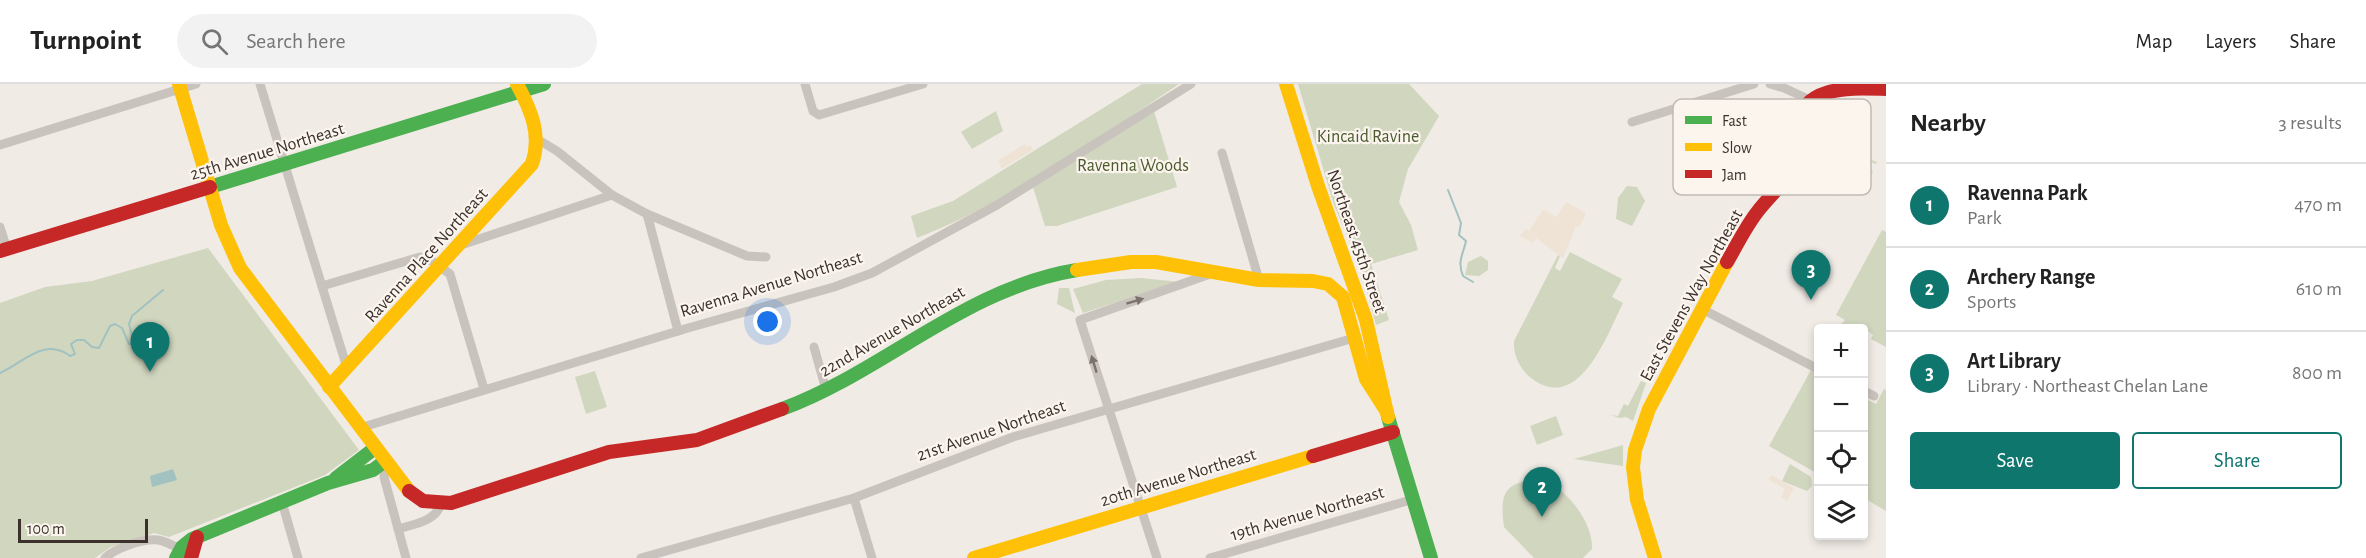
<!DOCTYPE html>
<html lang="en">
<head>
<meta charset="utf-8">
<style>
  :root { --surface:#fff; --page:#f2f2f2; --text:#222; --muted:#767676; --line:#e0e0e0; --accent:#0f766e }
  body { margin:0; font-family:"Alegreya Sans",sans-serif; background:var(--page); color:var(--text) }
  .controls { position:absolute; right:18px; bottom:18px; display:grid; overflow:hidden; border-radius:6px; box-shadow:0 3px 9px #0003 }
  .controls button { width:54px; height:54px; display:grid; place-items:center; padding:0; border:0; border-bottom:2px solid var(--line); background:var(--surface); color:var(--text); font:30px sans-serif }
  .scale { position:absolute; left:18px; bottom:15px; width:130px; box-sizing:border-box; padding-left:6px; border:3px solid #3b302b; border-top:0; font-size:16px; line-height:21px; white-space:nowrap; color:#3b302b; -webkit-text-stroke:4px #fbf5ee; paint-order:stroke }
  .you { position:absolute; left:768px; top:238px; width:21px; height:21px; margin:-15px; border:4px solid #fff; border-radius:50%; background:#1a73e8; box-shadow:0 0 0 9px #1a73e833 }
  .badge { display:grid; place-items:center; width:39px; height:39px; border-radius:50%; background:var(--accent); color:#fff; font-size:20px; font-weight:700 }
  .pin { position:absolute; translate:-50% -50px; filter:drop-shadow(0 2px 3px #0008) }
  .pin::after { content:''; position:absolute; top:32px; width:21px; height:18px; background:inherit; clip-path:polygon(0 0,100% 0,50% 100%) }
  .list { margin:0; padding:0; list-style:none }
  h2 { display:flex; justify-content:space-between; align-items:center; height:78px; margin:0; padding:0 24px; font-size:26px }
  h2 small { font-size:20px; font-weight:400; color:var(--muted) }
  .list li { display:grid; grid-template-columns:39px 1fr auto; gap:18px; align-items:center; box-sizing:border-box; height:84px; padding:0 24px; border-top:2px solid var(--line) }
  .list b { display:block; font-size:22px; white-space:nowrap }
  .list p { margin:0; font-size:20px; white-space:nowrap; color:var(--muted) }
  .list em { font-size:20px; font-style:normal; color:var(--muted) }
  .actions { display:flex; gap:12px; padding:18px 24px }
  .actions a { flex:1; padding:14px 0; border:2px solid var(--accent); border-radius:6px; text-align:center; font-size:21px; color:var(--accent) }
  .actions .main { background:var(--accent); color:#fff }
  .icon { flex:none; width:33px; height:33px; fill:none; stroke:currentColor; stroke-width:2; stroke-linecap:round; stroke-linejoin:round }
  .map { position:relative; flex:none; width:1886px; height:474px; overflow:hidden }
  header { display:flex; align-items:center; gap:36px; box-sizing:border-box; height:84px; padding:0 30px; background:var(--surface); border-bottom:2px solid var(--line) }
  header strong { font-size:28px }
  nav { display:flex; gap:33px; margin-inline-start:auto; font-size:21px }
  .search { width:420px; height:54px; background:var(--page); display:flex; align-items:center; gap:15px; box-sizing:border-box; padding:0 21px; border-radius:33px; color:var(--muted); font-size:22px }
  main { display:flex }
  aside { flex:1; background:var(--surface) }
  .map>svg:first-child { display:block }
  .green { fill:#d1d6bf }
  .plaza { fill:#eee3d5 }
  .water { fill:#a1c2c1 }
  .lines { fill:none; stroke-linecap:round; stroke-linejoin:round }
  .stream { stroke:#a1c2c1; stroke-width:2 }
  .street { stroke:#c9c3be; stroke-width:9 }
  .fast { stroke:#4caf50; stroke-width:14 }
  .slow { stroke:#ffc107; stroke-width:14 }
  .jam { stroke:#c62828; stroke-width:14 }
  .oneway { fill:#7b726d }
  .labels { text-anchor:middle; stroke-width:4.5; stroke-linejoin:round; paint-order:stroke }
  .park-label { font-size:18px; fill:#4a5a2e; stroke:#fbf5ee }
  .street-label { font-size:18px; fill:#3b302b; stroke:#fbf5ee }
  .key { fill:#fbf5ee; stroke:#c1bab4; stroke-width:1.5 }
  .key-label { font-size:16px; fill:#3b302b }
</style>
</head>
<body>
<header>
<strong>Turnpoint</strong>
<div class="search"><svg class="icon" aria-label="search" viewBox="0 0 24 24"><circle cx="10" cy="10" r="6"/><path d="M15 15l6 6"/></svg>Search here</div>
<nav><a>Map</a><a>Layers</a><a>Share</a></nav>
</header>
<main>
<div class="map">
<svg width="1886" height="474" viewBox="0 0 1886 474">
  <rect width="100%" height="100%" fill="#f0ebe5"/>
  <!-- green -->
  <g class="green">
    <path d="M1142,0H1179C1097,55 1010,118 917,154L911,132L953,117Z"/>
    <path d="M1298,0H1409L1439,32L1408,85L1399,118L1411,141L1418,166L1371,180L1389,236L1376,241L1360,182L1334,121Z"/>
    <path d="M996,27L1003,47L972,65L961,48Z"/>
    <path d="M1154,27L1177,103L1057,142H1045L1033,103Z"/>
    <path d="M1847,75H1856L1857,83H1867L1869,75L1877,78L1876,80L1871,78L1868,84L1873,87L1866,104L1837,112Z"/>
    <path d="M1627,102L1637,103L1645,117L1632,142L1616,135L1618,114Z"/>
    <path d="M1882,146L1886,148V263L1871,255L1873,251L1864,244L1848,242L1845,244L1840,241L1845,236L1836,231Z"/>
    <path d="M208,164L359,366L325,391L169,453L154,449L111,463L95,474H0V219L45,203L92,197Z"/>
    <path d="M1570,168L1622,195L1612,213L1623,219C1607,251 1579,331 1531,294C1520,285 1513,271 1514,257L1558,171L1560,172L1555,184L1560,187Z"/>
    <path d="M1481,172L1488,177V186L1479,192L1465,191L1468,178Z"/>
    <path d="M1141,194L1180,198L1083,229L1073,205L1106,196Z"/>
    <path d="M1059,204H1069L1075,229L1057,220Z"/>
    <path d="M1811,286L1818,290V390L1769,362Z"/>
    <path d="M595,287L607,323L586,330L575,293Z"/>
    <path d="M1641,297L1646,299L1633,337L1626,333L1620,334L1610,331L1618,332L1624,320L1628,322Z"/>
    <path d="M1884,305L1886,306V427L1864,414V314L1876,320Z"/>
    <path d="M1556,332L1563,351L1537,361L1530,342Z"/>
    <path d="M1623,361V382L1574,375Z"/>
    <path d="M1790,380L1811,393L1812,402L1807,407L1782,397Z"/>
    <path d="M1542,395C1567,405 1593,438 1592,465L1583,474H1534L1504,443C1499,407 1505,398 1542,395Z"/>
  </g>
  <!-- plaza -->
  <g class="plaza">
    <path d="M1025,60L1026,63L1030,61L1033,66L1001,85L999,76Z"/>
    <path d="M1566,118L1586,129L1579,143L1576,142L1563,174L1536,154L1533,159L1520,152L1526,145L1529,147L1543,126L1557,133Z"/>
    <path d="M1771,391L1794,404L1787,417L1781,413L1785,405L1769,396Z"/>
  </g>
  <!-- water -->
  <path class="water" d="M173,385L177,396L152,403L150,392Z"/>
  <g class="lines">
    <!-- stream -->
    <g class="stream">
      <path d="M1448,106L1461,139L1459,151L1466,157C1463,171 1457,177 1463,192L1473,198"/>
      <path d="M0,289C24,278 45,253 70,272L75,270L71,260L77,256H84L92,263L99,264L110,242L115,240L122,244L129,260H134L129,240L132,232L163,206"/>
    </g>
    <!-- street -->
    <g class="street">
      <path d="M260,0L347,284"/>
      <path d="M805,0L813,27L819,31L923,0"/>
      <path d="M1770,0L1784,4L1810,16"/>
      <path d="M1632,38L1754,0"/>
      <path d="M537,55L557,67L612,111L647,130L747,172L766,173"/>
      <path d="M0,61L196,0"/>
      <path d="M1222,69L1259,196"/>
      <path d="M647,130L678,247"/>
      <path d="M0,143L7,165"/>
      <path d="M461,161L612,111"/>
      <path d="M322,202L420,173L432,177L450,190L484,305"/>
      <path d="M1702,225L1818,285"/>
      <path d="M814,263L826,306"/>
      <path d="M1864,307L1874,312"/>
      <path d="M360,344L688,244L834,203L872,189L997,121L1191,0"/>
      <path d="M385,378L384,393L406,474"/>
      <path d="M854,414L872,474"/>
      <path d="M282,418L298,474"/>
      <path d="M398,445C414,440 435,438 441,420"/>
      <path d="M105,474C116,464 143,454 158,456C166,457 173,462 180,465"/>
      <path d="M641,474L854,414L1013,353L1354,254"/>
      <path d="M1157,474L1080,236L1213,189"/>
      <path d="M1210,474L1414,415"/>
    </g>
    <!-- fast -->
    <g class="fast">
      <path d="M210,103L544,0"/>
      <path d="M782,325C885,287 965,204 1077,186"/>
      <path d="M1388,333L1431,474"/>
      <path d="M336,394L375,364"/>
      <path d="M176,474L182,463L192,455L328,399L373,386L385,377"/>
    </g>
    <!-- slow -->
    <g class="slow">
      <path d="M179,0L221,141L240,184L409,407"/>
      <path d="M1286,0L1318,102L1366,236L1388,333"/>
      <path d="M1077,186L1131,178H1156L1259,196L1313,197L1328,200L1343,213L1366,295L1387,328"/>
      <path d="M329,303L532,80C542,51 531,26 517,0"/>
      <path d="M974,474L1313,372"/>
      <path d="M1655,474L1637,416L1633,383L1635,366L1649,325L1727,178"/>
    </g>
    <!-- jam -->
    <g class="jam">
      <path d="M0,167L210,103"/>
      <path d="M1727,178C1737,161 1746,142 1758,127C1768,114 1780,104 1787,91C1794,76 1793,61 1796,45C1802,0 1851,4 1886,5"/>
      <path d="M1313,372L1393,348"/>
      <path d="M409,407L423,417L451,419L609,368L697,356L782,325"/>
      <path d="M191,474L197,453"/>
    </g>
  </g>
  <!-- one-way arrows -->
  <defs><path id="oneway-solid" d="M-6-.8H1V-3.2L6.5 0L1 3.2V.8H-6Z" transform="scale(1.5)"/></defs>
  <g class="oneway">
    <use href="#oneway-solid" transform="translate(1135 217) rotate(-17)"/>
    <use href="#oneway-solid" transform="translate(1094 280) rotate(-107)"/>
  </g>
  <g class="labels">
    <!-- park labels -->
    <g class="park-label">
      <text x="1368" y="58">Kincaid Ravine</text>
      <text x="1133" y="87">Ravenna Woods</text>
    </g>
    <!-- street labels -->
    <g class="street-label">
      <text transform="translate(267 67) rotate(-17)" y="6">25th Avenue Northeast</text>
      <text transform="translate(1357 157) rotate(71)" y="6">Northeast 45th Street</text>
      <text transform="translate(426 171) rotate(-48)" y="6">Ravenna Place Northeast</text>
      <text transform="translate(771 200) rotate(-17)" y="6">Ravenna Avenue Northeast</text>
      <text transform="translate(1691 211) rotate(-61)" y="6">East Stevens Way Northeast</text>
      <text transform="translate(892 247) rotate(-30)" y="6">22nd Avenue Northeast</text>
      <text transform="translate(991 346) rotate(-19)" y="6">21st Avenue Northeast</text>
      <text transform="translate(1178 393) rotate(-17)" y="6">20th Avenue Northeast</text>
      <text transform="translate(1307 429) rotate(-16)" y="6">19th Avenue Northeast</text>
    </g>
  </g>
  <!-- legend -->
  <rect x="1673" y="15" width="198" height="96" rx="9" class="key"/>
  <rect x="1685" y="32" width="27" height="8" fill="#4caf50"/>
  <rect x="1685" y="59" width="27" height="8" fill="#ffc107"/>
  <rect x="1685" y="86" width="27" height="8" fill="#c62828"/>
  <g class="key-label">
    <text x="1722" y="42">Fast</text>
    <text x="1722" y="69">Slow</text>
    <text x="1722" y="96">Jam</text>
  </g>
</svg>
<div class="controls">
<button>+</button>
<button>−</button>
<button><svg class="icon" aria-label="locate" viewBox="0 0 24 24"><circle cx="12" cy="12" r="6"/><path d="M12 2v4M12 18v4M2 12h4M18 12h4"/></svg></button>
<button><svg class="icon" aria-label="layers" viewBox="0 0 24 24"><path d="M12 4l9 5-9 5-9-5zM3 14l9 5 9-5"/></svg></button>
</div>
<div class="scale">100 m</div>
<div class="you"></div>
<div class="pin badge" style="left:150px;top:288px">1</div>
<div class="pin badge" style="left:1542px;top:433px">2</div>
<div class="pin badge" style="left:1811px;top:216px">3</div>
</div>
<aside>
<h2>Nearby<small>3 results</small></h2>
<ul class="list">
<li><span class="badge">1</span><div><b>Ravenna Park</b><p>Park</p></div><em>470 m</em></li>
<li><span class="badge">2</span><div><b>Archery Range</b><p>Sports</p></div><em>610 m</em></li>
<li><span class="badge">3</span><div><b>Art Library</b><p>Library · Northeast Chelan Lane</p></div><em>800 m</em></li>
</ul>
<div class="actions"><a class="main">Save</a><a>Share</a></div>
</aside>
</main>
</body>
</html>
